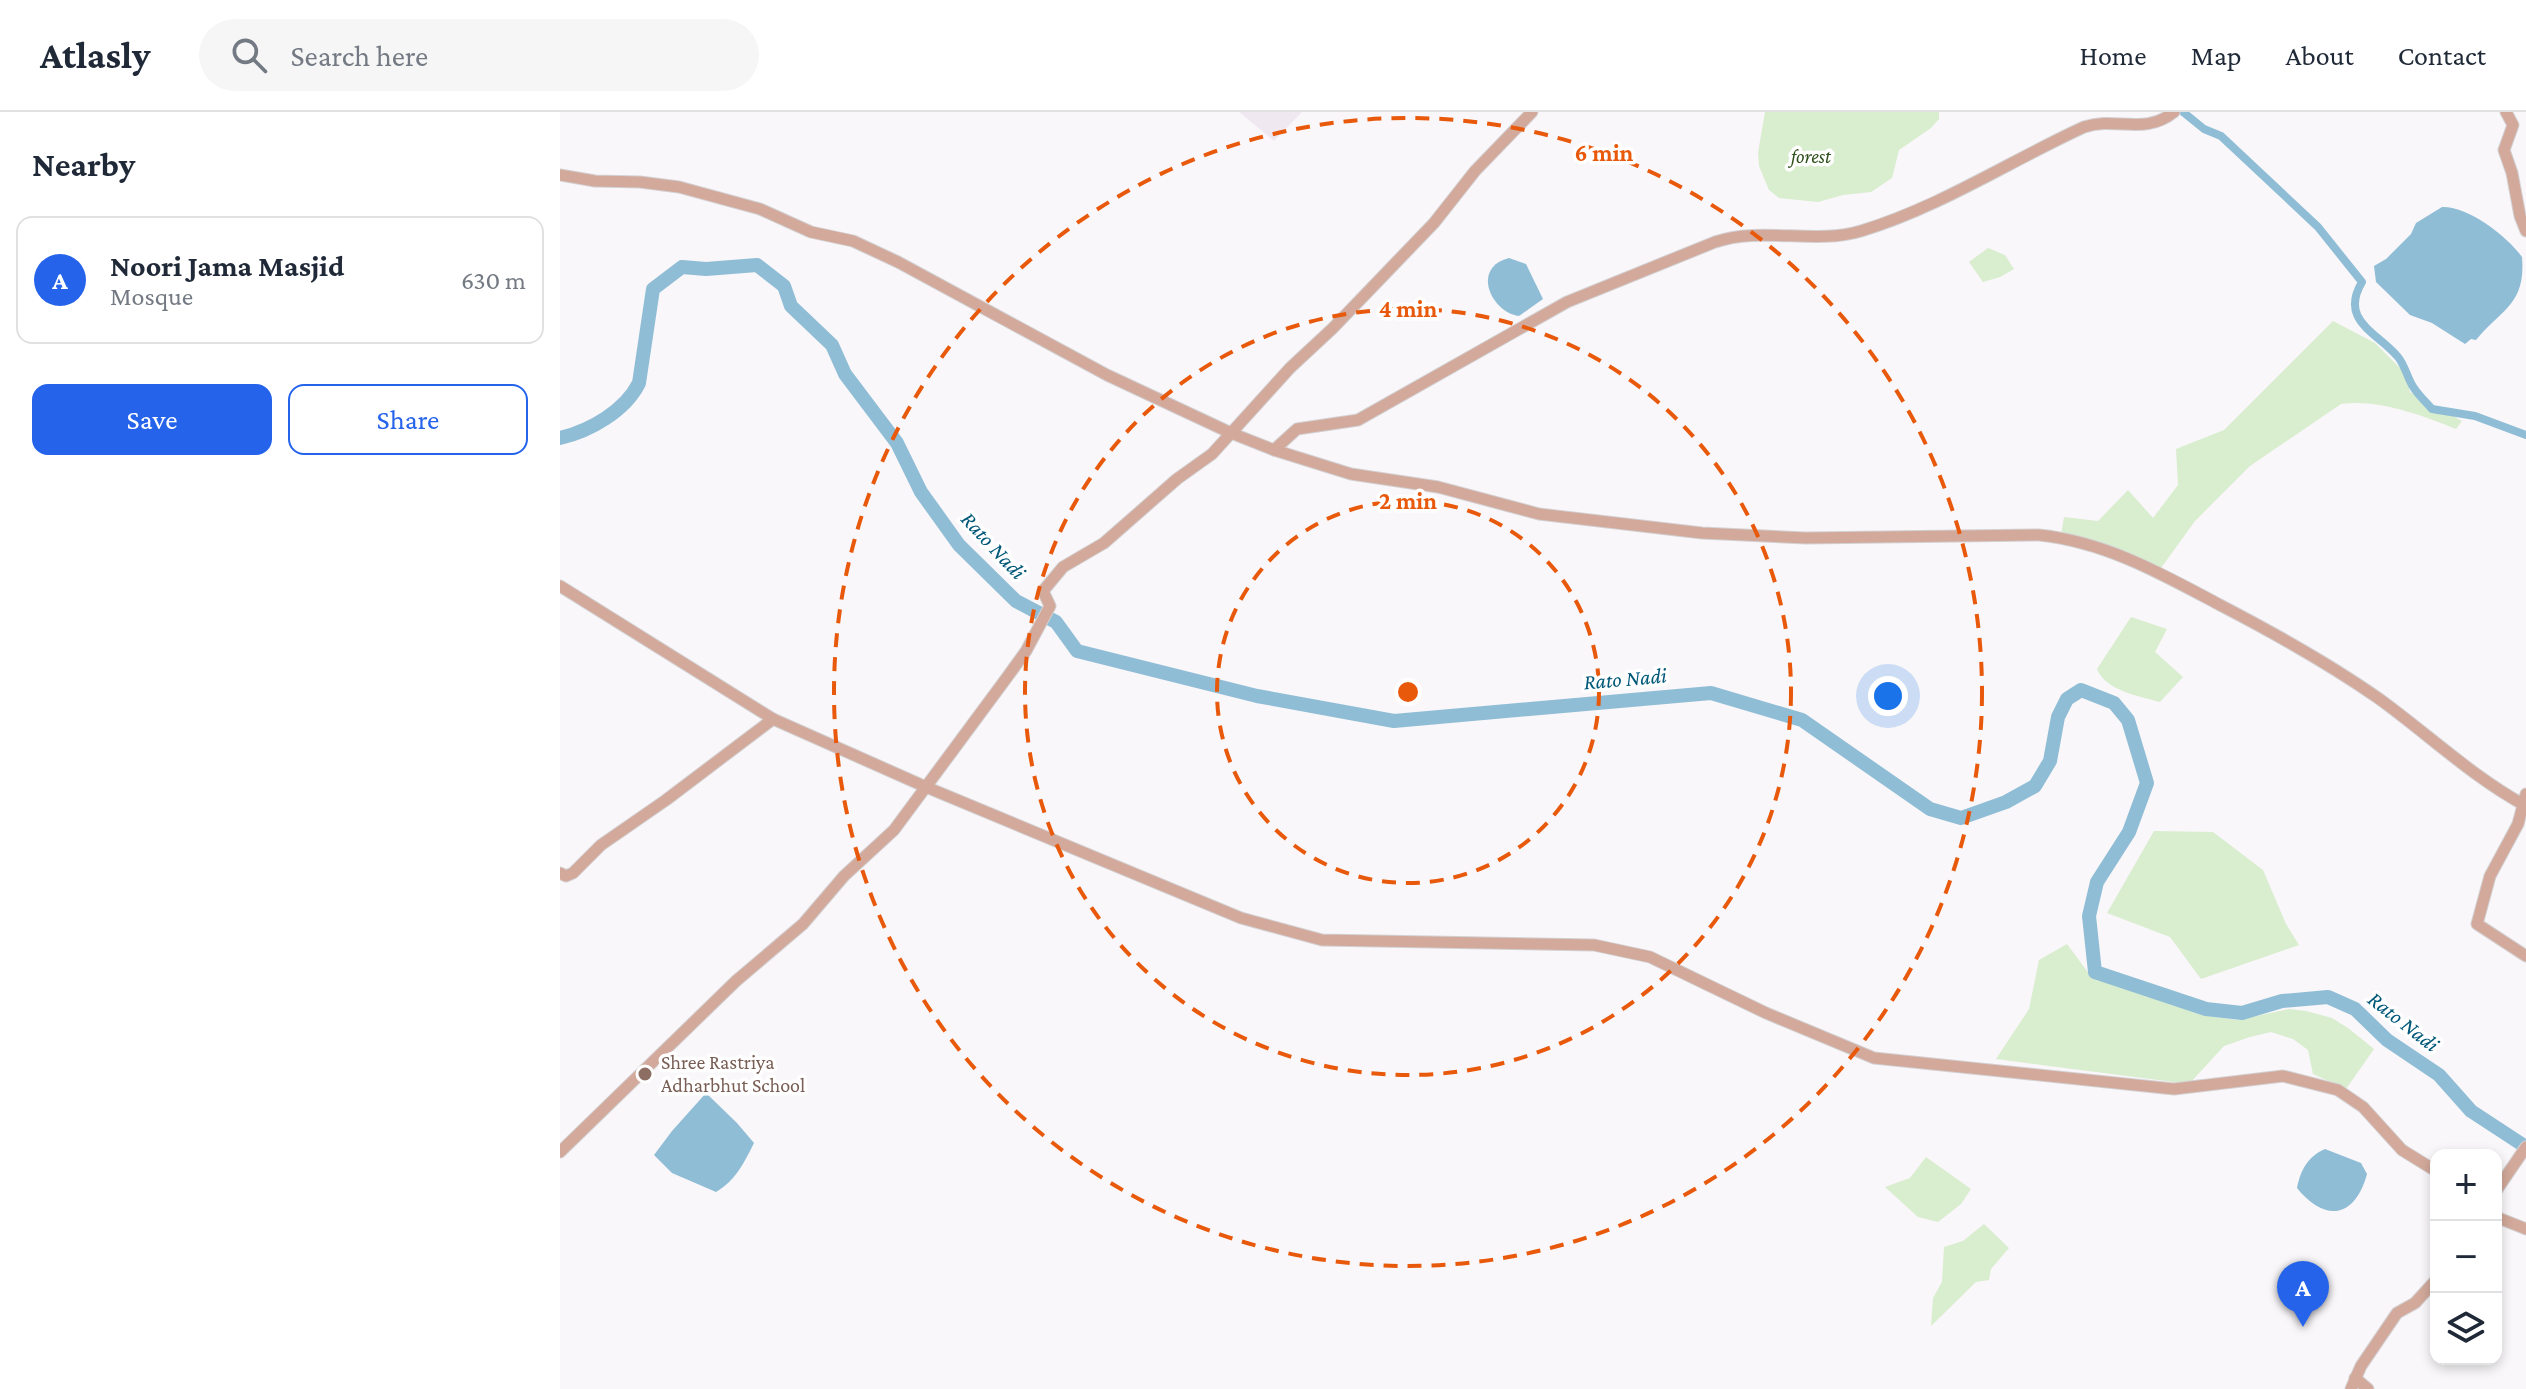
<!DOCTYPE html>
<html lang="en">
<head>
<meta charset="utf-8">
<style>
  :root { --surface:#fff; --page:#f6f6f7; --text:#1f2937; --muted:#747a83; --line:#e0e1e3; --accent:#2563eb }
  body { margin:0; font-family:"Crimson Pro",serif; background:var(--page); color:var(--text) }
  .controls { position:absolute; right:24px; bottom:24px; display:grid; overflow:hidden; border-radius:16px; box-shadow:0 4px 12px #0003 }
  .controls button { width:72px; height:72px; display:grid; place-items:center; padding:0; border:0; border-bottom:2px solid var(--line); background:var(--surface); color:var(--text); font:40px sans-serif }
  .you { position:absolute; left:1328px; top:584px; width:28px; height:28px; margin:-20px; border:6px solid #fff; border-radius:50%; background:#1a73e8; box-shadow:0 0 0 12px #1a73e833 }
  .badge { display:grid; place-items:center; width:52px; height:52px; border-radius:50%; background:var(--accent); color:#fff; font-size:26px; font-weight:700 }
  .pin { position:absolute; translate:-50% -66px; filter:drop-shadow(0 2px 4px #0008) }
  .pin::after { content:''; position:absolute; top:42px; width:28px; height:24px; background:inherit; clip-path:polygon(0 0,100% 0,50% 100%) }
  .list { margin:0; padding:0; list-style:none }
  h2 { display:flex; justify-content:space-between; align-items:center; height:104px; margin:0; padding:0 32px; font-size:34px }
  h2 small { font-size:26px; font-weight:400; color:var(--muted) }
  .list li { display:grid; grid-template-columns:52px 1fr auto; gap:24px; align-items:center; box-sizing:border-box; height:128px; margin:0 16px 16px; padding:0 16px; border:2px solid var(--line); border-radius:16px }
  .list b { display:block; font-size:30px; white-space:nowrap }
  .list p { margin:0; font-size:26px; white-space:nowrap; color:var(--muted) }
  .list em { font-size:26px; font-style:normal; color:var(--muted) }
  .actions { display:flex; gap:16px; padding:24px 32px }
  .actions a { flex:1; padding:18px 0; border:2px solid var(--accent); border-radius:16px; text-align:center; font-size:28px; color:var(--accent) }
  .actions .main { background:var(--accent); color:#fff }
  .icon { flex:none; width:44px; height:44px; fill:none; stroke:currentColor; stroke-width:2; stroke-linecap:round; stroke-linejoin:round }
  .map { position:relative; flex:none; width:1966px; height:1277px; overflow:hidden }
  header { display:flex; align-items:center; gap:48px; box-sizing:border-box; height:112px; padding:0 40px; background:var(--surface); border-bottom:2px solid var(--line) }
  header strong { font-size:38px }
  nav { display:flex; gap:44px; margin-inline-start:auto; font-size:28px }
  .search { width:560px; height:72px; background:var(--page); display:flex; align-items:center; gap:20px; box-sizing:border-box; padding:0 28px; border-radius:44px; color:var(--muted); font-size:30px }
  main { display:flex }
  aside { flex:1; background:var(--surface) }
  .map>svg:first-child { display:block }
  .built { fill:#efe8f1 }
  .green { fill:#d9edcf }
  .water { fill:#90bdd6 }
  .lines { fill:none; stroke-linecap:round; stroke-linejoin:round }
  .canal { stroke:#90bdd6; stroke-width:8 }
  .river { stroke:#90bdd6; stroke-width:14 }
  .minor-casing { stroke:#d3d1d3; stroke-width:13 }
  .minor { stroke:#d2a99a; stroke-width:11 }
  .ring { fill:none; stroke:#e8590c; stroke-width:4; stroke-dasharray:14 10 }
  .education-dot { fill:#8d6e63; stroke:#fff; stroke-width:3 }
  .labels { text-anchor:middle; stroke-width:7; stroke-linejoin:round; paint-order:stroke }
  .park-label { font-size:20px; font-style:italic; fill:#2f501a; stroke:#fff }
  .education-label { font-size:20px; fill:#785e54; stroke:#fff; text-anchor:start }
  .water-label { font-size:22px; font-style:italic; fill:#005879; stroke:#fff }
  .centre { fill:#e8590c; stroke:#fff; stroke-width:4 }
  .ring-label { font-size:24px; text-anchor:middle; font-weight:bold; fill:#e8590c; stroke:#fff; stroke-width:7; stroke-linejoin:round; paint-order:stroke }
</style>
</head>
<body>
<header>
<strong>Atlasly</strong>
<div class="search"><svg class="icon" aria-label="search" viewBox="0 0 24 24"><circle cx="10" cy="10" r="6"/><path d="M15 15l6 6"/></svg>Search here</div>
<nav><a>Home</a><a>Map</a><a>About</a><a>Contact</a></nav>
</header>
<main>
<aside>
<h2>Nearby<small></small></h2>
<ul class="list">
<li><span class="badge">A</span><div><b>Noori Jama Masjid</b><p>Mosque</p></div><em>630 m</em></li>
</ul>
<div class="actions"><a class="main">Save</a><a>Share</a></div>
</aside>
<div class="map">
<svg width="1966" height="1277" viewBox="0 0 1966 1277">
  <rect width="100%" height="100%" fill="#f9f7f9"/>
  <!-- built -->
  <path class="built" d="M679,0H742L714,29Z"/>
  <!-- green -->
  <g class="green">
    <path d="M1205,0H1379V7L1371,16L1339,38L1332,66L1311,80L1283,83L1258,90L1219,86L1209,78L1199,54L1198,41Z"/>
    <path d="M1428,136L1445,143L1454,157L1440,165L1423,170L1409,150Z"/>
    <path d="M1773,209L1815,231L1846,262L1850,280L1902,309L1896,317C1861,303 1818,287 1781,292L1690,354L1635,409L1601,456L1501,423L1504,405L1538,409L1568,378L1593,406L1618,373L1616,337L1664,318Z"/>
    <path d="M1571,505L1607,517L1595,540L1623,565L1600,590C1579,584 1546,579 1537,557Z"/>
    <path d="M1594,719L1653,720L1703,758L1726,812L1739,833L1641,867L1610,825L1547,801Z"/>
    <path d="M1507,832L1530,863L1642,903L1678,908L1729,897L1746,899L1772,906L1788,916L1814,937L1786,977L1753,962L1748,938L1733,927L1711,920L1690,925L1664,934L1629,972L1436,947L1469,897L1479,848Z"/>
    <path d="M1366,1045L1411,1077L1401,1092L1378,1110L1358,1105L1325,1075L1350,1066Z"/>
    <path d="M1424,1112L1449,1136L1431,1157L1429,1168L1416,1170L1371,1214L1373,1186L1382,1170L1384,1135L1403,1129Z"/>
  </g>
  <!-- water -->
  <g class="water">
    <path d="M1882,95C1908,94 1947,124 1962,145C1966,193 1941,197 1916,228L1911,227L1905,232L1872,211L1850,203L1816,170L1814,154L1826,147L1851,122L1856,111Z"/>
    <path d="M949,146L966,152L983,187L959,204C932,201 910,156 949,146Z"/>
    <path d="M146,981L177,1011L194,1031C184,1051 175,1069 156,1080L112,1061L94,1043L112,1019Z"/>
    <path d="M1765,1037L1801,1051L1807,1062C1795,1106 1765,1111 1737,1076C1740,1059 1748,1044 1765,1037Z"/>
  </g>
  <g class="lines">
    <!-- canal -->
    <path class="canal" d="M1623,0L1644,17L1661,24L1758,115L1802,170C1779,209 1817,220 1838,245C1844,252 1847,264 1852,273C1857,282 1865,289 1872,297L1915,304L1966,323"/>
    <!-- river -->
    <path class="river" d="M0,326C30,319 65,299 79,271L93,177L122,155L146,157L197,153L224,174L231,194L272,233L285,262L337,331L361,380L399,433L456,489L496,510L517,539L697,584L834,609L1151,581L1242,608L1370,697L1401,706L1446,690L1475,674L1490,649L1498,605L1507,587L1521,578L1554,591L1568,608L1587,671L1569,720L1537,770L1529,804L1535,860L1646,897L1682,901L1722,889L1768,885L1795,897L1827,928L1879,963L1911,999L1966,1035"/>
    <!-- minor casing -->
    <g class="minor-casing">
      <g id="minor">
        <path d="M1946,0L1953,13L1944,38L1952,61L1960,104L1966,119"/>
        <path d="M0,63L35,69L80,70L119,75L200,97L251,120L293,129L338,150L547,263L671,321L714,338L791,362L878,375L979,402L1142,421L1246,426L1479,423C1546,430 1602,462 1660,493C1714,521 1768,551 1818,586C1868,622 1911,664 1966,694"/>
        <path d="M714,338L737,317L798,308L1007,190L1155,130C1202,114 1254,133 1301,119C1380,95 1450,49 1524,15C1557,4 1584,24 1614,0"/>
        <path d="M0,474L213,607L366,675L681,806L762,828L1034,833L1090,845L1206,901L1314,946L1614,977L1723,964L1778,978L1803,995L1842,1038L1876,1059"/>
        <path d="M1966,682L1958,712L1930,764L1917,812L1966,844"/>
        <path d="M0,761L6,764L13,761L41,733L106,688L213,607"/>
        <path d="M0,1040L176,869L243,812L284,764L334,718L445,568L466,539L490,494L483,479L503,455L544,431L617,367L652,342L730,256L773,216L874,111L915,59L972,0"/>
        <path d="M1936,1079L1966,1035"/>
        <path d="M1936,1105L1966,1117"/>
        <path d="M1795,1266L1808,1277"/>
        <path d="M1791,1277L1801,1254L1837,1201L1855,1191L1876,1168"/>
      </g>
    </g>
    <!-- minor -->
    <use href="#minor" class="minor"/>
  </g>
  <!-- distance rings -->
  <g class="ring">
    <circle cx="848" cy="580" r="191"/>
    <circle cx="848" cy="580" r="383"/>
    <circle cx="848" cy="580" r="574"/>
  </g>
  <!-- markers -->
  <circle class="education-dot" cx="85" cy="962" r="8"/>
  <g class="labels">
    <!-- park labels -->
    <g class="park-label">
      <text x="1251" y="51">forest</text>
    </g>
    <!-- education labels -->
    <g class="education-label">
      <text x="101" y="957">Shree Rastriya<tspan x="101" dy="23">Adharbhut School</tspan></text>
    </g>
    <!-- water labels -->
    <g class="water-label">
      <text transform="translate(434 433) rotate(47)" y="8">Rato Nadi</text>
      <text transform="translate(1065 566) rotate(-5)" y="8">Rato Nadi</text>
      <text transform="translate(1844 909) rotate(38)" y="8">Rato Nadi</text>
    </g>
  </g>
  <circle cx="848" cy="580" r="12" class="centre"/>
  <g class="ring-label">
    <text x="1044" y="49">6 min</text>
    <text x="848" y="205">4 min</text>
    <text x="848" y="397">2 min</text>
  </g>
</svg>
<div class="controls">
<button>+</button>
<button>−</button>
<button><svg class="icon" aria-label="layers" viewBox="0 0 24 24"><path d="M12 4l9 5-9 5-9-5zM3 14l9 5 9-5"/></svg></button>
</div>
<div class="you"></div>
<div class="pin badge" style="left:1743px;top:1215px">A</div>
</div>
</main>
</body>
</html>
